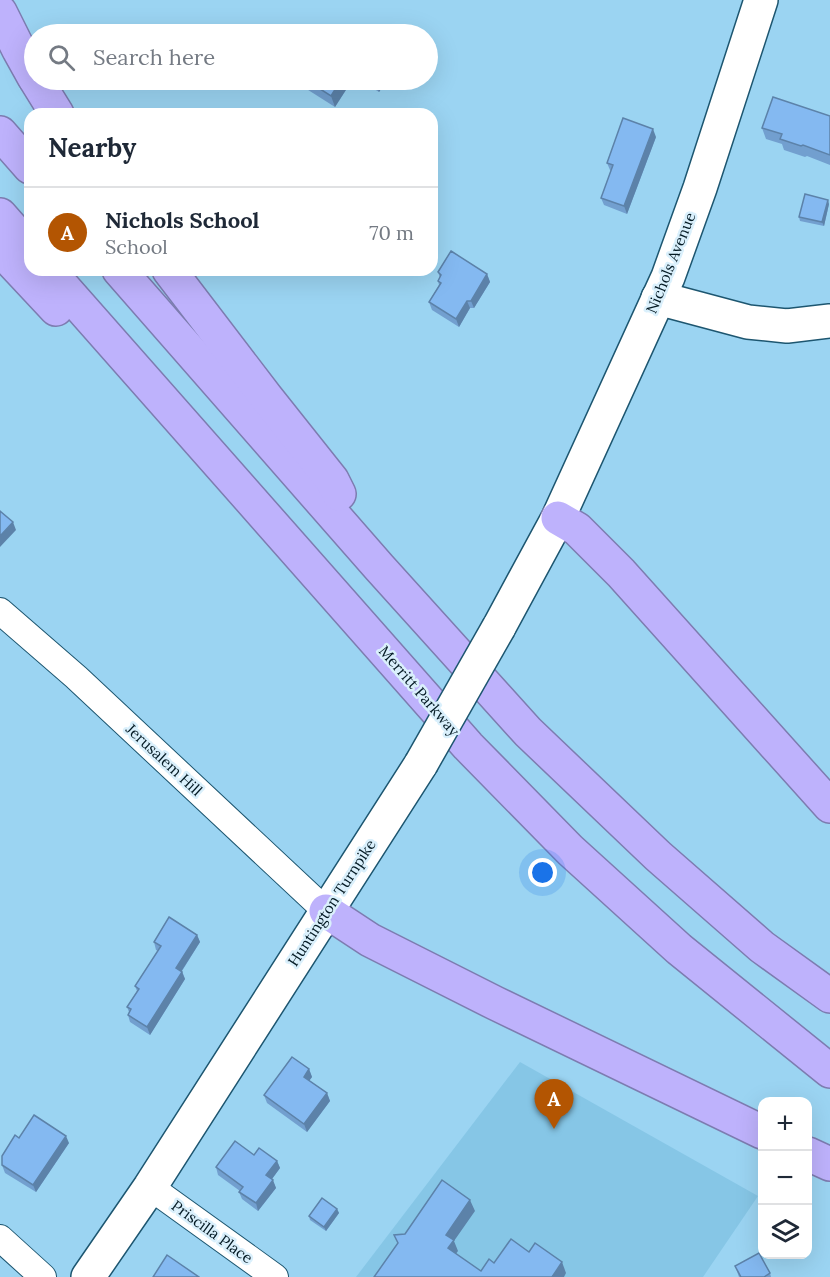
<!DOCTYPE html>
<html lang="en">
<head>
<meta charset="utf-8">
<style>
  :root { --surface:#fff; --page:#f6f6f7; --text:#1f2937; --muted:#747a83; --line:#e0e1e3; --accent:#b35502 }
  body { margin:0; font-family:Lora,serif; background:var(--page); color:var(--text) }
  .controls { position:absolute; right:18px; bottom:18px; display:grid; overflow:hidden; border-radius:12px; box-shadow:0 6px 24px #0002 }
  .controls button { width:54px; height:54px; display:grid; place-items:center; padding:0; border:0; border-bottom:2px solid var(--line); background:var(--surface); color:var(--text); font:30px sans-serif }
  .you { position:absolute; left:543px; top:873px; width:21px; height:21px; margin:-15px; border:4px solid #fff; border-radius:50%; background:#1a73e8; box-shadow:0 0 0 9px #1a73e833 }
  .badge { display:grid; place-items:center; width:39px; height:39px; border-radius:50%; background:var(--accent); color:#fff; font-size:20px; font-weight:700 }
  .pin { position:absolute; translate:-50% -50px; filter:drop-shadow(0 2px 3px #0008) }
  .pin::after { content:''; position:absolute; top:32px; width:21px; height:18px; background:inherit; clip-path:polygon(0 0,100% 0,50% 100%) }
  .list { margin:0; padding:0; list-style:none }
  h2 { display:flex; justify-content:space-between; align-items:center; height:78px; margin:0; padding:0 24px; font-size:26px }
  h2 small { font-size:20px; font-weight:400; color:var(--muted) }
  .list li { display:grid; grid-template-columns:39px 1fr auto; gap:18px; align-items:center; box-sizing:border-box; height:90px; padding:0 24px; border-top:2px solid var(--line) }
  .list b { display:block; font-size:22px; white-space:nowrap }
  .list p { margin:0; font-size:20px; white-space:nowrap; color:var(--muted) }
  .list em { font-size:20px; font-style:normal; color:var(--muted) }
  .icon { flex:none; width:33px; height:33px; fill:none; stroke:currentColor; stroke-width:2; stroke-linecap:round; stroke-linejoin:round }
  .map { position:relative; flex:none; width:830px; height:1277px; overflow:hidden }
  .search { position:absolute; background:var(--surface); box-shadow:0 6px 24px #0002; left:24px; top:24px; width:414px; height:66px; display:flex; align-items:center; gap:15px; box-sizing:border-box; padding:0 21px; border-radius:33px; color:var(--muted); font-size:22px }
  .panel { position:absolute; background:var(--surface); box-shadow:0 6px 24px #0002; left:24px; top:108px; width:414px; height:168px; border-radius:18px }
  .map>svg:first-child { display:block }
  .built { fill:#86c6e6 }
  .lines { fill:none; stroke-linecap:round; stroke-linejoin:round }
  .street-casing { stroke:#1d5670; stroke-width:28 }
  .secondary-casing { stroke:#1d5670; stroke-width:36 }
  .highway-casing { stroke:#7d7cb0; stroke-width:36 }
  .street { stroke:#fff; stroke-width:26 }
  .secondary { stroke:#fff; stroke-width:33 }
  .highway { stroke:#beb2fc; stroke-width:33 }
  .secondary-bridge-casing { stroke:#1d5670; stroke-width:36; stroke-linecap:butt }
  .secondary-bridge { stroke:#fff; stroke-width:33 }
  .wall { fill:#729fcf }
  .shaded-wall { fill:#5c82a9 }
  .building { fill:#84b9f1; stroke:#5c82a9; stroke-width:1.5 }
  .labels { text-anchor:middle; stroke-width:5; stroke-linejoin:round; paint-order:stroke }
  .street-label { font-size:15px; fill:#031923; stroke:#daf0fc }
</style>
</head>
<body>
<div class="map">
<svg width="830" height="1277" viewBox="0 0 830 1277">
  <rect width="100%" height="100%" fill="#9bd4f2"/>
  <!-- built -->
  <path class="built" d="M520,1062L758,1196L703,1277H356Z"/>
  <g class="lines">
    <!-- street casing -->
    <g class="street-casing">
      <g id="street">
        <path d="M0,611L76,677L326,911"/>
        <path d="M150,1187L275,1277"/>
        <path d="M0,1238L43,1277"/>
      </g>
    </g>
    <!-- secondary casing -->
    <g class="secondary-casing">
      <g id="secondary">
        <path d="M658,298L748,322L787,326L830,321"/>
        <path d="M499,627L558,518L668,277L700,188L761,0"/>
        <path d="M88,1277L150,1187L421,764"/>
      </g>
    </g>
    <!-- highway casing -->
    <g class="highway-casing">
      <g id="highway">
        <path d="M0,12L19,50L34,77"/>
        <path d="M36,80L57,114"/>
        <path d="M0,133L30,167"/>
        <path d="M0,215L30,249"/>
        <path d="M0,249L56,309"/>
        <path d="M48,270L468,746L570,850L679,949L830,1071"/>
        <path d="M119,270L379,567L528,732L658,856L762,947L830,996"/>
        <path d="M169,270L266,397L332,480L339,494"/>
        <path d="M558,518L577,529L621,573L830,806"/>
        <path d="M326,911L370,940L495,1003L762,1132"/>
        <path d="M808,1154L830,1164"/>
      </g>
    </g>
    <!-- street -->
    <use href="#street" class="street"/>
    <!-- secondary -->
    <use href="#secondary" class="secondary"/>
    <!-- highway -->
    <use href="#highway" class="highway"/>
    <!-- secondary-bridge casing -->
    <g class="secondary-bridge-casing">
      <path id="secondary-bridge" d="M421,764L499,627"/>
    </g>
    <!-- secondary-bridge -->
    <use href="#secondary-bridge" class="secondary-bridge"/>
  </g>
  <!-- wall -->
  <g class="wall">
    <path d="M302,80H350L351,82L335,107L305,88Z"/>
    <path d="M360,80H387L379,92Z"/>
    <path d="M830,116V165L807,156L805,157L784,150L782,144L766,139L762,128Z"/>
    <path d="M656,137L627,214L604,205L601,198L611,171L610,170L607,163Z"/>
    <path d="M829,204L824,226L800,221L799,217Z"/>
    <path d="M438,272L487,274L490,282L474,308H470L459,327L432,310L429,302L439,285L438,281L440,278Z"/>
    <path d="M197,935L200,942L182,971L185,979L150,1035L130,1022L128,1015L129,1012L127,1007L137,991L135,986L158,951L156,950L154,942Z"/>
    <path d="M309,1069L312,1077L309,1080L327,1093L330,1101L307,1132L267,1103L264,1095Z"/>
    <path d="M19,1138L69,1143L36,1192L5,1173L2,1165Z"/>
    <path d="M254,1155L277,1161L280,1168L272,1179L276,1188L258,1211L242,1199L239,1192L240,1191L218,1175L216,1167Z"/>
    <path d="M337,1209L339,1213L326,1231L310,1220L309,1216Z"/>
    <path d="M735,1266L770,1273L771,1277H739Z"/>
  </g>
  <!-- shaded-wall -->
  <g class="shaded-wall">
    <path d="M341,80H350L351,82L335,107L331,96Z"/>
    <path d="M375,80H387L379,92L375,81Z"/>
    <path d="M653,129L656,137L627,214L624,206Z"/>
    <path d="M828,200L829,204L824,226L822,222Z"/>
    <path d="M487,274L490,282L474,308L471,301Z"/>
    <path d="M467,301L470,308L459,327L456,319Z"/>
    <path d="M13,522L16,530L0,547V536Z"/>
    <path d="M197,935L200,942L179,975L176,968Z"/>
    <path d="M182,972L185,979L150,1035L147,1027Z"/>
    <path d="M309,1069L312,1077L307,1084L304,1077Z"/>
    <path d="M327,1093L330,1101L307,1132L304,1124Z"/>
    <path d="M66,1136L69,1143L36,1192L33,1185Z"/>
    <path d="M277,1161L280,1168L269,1183L266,1175Z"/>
    <path d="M273,1180L276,1188L258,1211L256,1203Z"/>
    <path d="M470,1200L475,1211L454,1241L458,1251L452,1259L448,1248L446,1235Z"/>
    <path d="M337,1209L339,1213L326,1231L324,1227Z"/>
    <path d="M562,1262L566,1273L564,1277H552Z"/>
  </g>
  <!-- building -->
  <g class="building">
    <path d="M353,30L361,34H350Z"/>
    <path d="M306,80H341L331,96Z"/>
    <path d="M773,97L830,116V155L803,145L801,146L780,139L782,134L762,128Z"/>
    <path d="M623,118L653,129L624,206L601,198L613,165L607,163Z"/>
    <path d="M805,194L828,200L822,222L799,217Z"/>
    <path d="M451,251L487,274L471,301H467L456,319L429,302L441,283L438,281L441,275L438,272Z"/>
    <path d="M0,511L13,522L0,536Z"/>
    <path d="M169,917L197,935L176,968L182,972L147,1027L128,1015L131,1009L127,1007L139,989L135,986L161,946L154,942Z"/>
    <path d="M292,1057L309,1069L304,1077L327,1093L304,1124L264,1095Z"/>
    <path d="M34,1115L66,1136L33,1185L2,1165V1156L15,1135L19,1138Z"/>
    <path d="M235,1141L254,1155L259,1148L277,1161L266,1175L273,1180L256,1203L239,1192L243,1187L216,1167Z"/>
    <path d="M442,1180L470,1200L446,1235L454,1240L448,1248L481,1271L489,1259L494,1263L511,1239L529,1252L535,1243L562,1262L552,1277H374L398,1243L394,1235L405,1234Z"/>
    <path d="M322,1198L337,1209L324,1227L309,1216Z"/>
    <path d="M759,1253L770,1273L764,1277H741L735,1266Z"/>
    <path d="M167,1255L199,1277H153Z"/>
  </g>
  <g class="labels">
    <!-- street labels -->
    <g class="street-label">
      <text transform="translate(671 263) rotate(-68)" y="5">Nichols Avenue</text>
      <text transform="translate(419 691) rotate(49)" y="5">Merritt Parkway</text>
      <text transform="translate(164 760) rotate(43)" y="5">Jerusalem Hill</text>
      <text transform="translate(332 903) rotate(-57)" y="5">Huntington Turnpike</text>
      <text transform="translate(212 1232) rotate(36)" y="5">Priscilla Place</text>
    </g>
  </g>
</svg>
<div class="controls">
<button>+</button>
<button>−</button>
<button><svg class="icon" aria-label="layers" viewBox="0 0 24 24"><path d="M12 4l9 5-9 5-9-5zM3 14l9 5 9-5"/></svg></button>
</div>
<div class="you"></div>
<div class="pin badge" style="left:554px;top:1129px">A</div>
<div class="search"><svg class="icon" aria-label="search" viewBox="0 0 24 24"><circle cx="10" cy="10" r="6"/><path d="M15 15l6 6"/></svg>Search here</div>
<section class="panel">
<h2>Nearby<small></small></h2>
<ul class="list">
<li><span class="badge">A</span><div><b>Nichols School</b><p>School</p></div><em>70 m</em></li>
</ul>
</section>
</div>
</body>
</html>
